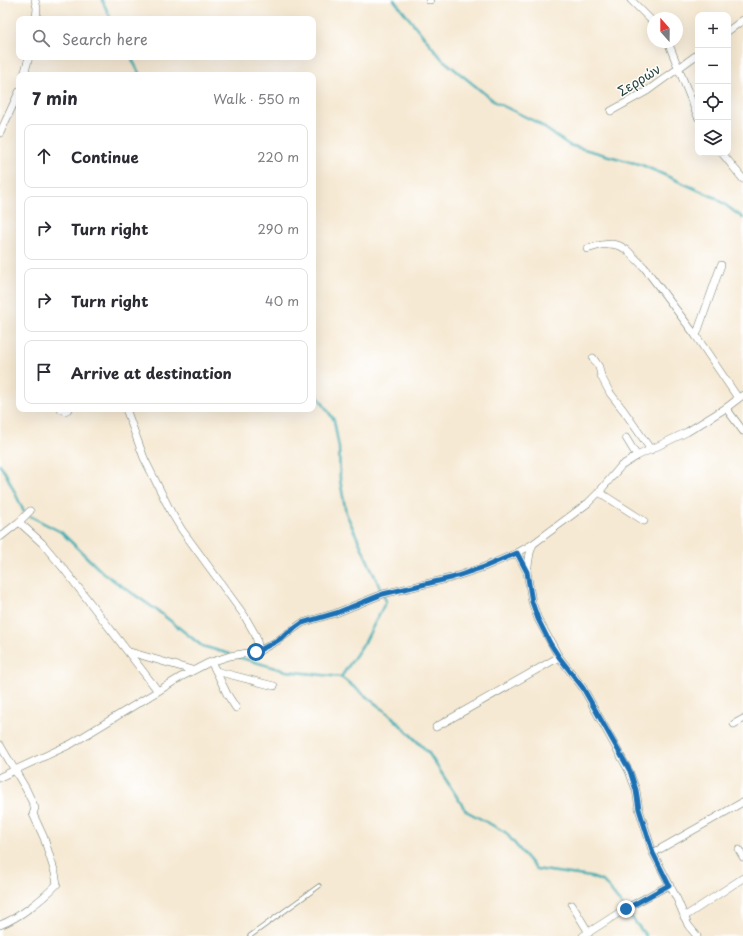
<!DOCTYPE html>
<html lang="en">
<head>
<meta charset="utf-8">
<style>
  :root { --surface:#fff; --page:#f2f2f3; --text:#2b2b33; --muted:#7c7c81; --line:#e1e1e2 }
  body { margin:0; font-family:"Playpen Sans",sans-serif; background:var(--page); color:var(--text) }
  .controls { position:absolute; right:12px; top:12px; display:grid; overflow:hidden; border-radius:8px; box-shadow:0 4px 16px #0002 }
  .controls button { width:36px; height:36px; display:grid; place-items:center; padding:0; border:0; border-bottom:1px solid var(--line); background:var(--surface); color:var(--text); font:20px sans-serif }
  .compass { position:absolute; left:647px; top:12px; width:36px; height:36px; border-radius:50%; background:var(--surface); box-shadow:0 4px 16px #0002; rotate:339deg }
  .stop { position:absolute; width:12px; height:12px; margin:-9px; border:3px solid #1f6fb2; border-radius:50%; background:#fff }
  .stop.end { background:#1f6fb2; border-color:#fff; box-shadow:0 1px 4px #0008 }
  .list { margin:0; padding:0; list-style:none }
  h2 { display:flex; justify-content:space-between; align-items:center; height:52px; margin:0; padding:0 16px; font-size:17px }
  h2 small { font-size:13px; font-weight:400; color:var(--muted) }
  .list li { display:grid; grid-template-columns:26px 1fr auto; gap:12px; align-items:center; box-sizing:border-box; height:64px; margin:0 8px 8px; padding:0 8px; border:1px solid var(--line); border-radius:8px }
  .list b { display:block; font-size:15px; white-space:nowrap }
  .list em { font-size:13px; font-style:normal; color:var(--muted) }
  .icon { flex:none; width:22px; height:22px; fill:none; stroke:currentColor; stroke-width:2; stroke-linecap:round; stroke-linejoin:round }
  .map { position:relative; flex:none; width:743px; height:936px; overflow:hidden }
  .search { position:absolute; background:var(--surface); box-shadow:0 4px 16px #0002; left:16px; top:16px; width:300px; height:44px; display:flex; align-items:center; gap:10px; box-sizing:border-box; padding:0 14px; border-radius:8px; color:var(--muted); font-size:15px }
  .panel { position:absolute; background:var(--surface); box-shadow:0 4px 16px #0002; left:16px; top:72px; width:300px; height:340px; border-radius:8px }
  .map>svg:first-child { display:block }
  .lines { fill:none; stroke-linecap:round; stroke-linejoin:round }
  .stream { stroke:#39abb2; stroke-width:2.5 }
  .service-casing { stroke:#6a796c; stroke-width:5 }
  .minor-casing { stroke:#6a796c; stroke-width:8 }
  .service { stroke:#fff; stroke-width:3.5 }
  .minor { stroke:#fff; stroke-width:7 }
  .route { stroke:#1f6fb2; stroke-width:5 }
  .labels { text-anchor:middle; stroke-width:3; stroke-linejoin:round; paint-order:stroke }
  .street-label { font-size:13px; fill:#1f3d34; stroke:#fff }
</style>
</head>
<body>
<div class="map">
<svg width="743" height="936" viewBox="0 0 743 936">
  <rect width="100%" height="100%" fill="#fff"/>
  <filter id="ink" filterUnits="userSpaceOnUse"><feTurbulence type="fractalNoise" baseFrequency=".025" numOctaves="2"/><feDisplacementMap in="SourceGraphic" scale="8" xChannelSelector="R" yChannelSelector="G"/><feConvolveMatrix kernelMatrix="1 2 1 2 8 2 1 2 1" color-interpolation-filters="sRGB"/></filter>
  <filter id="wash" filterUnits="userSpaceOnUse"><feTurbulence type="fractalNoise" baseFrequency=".012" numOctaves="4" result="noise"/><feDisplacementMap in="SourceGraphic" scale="16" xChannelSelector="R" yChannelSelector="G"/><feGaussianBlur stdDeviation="0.9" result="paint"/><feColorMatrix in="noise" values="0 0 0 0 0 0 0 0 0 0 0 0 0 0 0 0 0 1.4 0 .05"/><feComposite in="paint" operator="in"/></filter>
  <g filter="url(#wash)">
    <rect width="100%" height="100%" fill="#f6e9d3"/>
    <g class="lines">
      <!-- stream -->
      <g class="stream">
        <path d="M102,0L111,19"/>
        <path d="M394,0L442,59L495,102L536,122L569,145L642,165L716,198L743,218"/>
        <path d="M131,57L140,75"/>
        <path d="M313,389L334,420L339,448L340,480L346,513L386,601L366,640L341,677"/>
        <path d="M0,465L6,474L24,512"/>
        <path d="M30,516L61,532L103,573L158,611L202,646L230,654"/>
        <path d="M238,657L286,671L341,677L389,714L428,752L466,811L505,832L536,869L591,877L604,882L646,936"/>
      </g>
    </g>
  </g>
  <g filter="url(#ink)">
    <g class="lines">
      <!-- service casing -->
      <g class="service-casing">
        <path id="service" d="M250,936L319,886"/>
      </g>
      <!-- minor casing -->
      <g class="minor-casing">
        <g id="minor">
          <path d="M35,0L37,8L36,19"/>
          <path d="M429,0H430"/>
          <path d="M631,0L653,22"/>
          <path d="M728,31L743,20"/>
          <path d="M668,42L698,117"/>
          <path d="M24,75L29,57"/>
          <path d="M611,111L647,91L698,54"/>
          <path d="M0,133L19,92"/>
          <path d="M722,153L743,179"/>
          <path d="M587,249L601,245L612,244L620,246L627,250L644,267L696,336L738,398"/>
          <path d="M696,336L721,265"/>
          <path d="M593,358L599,367L601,376L610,393L624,411L651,450"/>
          <path d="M726,408L743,431"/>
          <path d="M61,409L65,411L69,409"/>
          <path d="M126,409L144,458L171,512L182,530L244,615L256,636L259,651"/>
          <path d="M626,438L637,456"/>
          <path d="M599,492L644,521"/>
          <path d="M19,522L42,543L64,569L158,691"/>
          <path d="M0,537L19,522L30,511"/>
          <path d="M533,544L530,553L527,572L532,602L538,619L559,657L583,688L629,771L636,790L639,809L653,853L677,899L688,925L697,936"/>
          <path d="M517,553L527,572"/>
          <path d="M130,652L192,670"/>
          <path d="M211,662L216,671L274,686"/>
          <path d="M216,671L227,694L236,708"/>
          <path d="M734,724L743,719"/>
          <path d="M436,727L559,657"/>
          <path d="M0,745L26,789L35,808L33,814L44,838L55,873L57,884C43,899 19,918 0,925"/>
          <path d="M0,777L71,744L181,677L208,663L230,656L259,651L277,641L302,623L336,613L383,594L451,578L484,567L517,553L533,544L588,503L599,492L621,466L637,456L687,432L726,408L743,395"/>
          <path d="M739,850L743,857"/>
          <path d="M653,853L743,802"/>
          <path d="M572,905L589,933"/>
          <path d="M684,917L743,878"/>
          <path d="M583,936L625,909L669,885"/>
        </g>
      </g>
      <!-- service -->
      <use href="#service" class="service"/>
      <!-- minor -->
      <use href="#minor" class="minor"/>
    </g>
  </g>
  <g class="lines" filter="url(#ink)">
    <!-- route -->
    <path class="route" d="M256,652L277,641L302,623L336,613L383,594L451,578L484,567L517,553L527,572L532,602L538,619L550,643L559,657L583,688L630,771L636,790L639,809L653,853L669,885L626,909"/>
  </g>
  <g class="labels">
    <!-- street labels -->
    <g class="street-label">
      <text transform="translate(639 80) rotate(-32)" y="5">Σερρών</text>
    </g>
  </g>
</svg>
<div class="controls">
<button>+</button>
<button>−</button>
<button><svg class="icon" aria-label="locate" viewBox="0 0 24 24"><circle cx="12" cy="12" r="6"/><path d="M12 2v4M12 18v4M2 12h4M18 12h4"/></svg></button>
<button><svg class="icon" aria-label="layers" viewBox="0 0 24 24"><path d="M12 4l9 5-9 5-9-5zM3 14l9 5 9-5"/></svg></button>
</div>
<svg class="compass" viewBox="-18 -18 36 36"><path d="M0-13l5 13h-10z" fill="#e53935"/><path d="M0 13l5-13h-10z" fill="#7c7c81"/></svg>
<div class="stop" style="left:256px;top:652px"></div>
<div class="stop end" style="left:626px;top:909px"></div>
<div class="search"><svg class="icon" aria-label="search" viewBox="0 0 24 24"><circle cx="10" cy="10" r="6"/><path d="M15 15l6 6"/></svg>Search here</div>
<section class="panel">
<h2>7 min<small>Walk · 550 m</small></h2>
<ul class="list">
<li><svg class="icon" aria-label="ahead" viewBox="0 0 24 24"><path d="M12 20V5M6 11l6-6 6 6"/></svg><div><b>Continue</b></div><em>220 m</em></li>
<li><svg class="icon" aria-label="right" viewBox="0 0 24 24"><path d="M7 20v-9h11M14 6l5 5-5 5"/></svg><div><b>Turn right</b></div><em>290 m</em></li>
<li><svg class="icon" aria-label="right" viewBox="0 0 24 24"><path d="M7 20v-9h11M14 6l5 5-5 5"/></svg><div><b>Turn right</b></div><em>40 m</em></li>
<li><svg class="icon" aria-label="arrive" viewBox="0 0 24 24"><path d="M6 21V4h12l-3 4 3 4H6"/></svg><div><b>Arrive at destination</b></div></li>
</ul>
</section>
</div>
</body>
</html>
